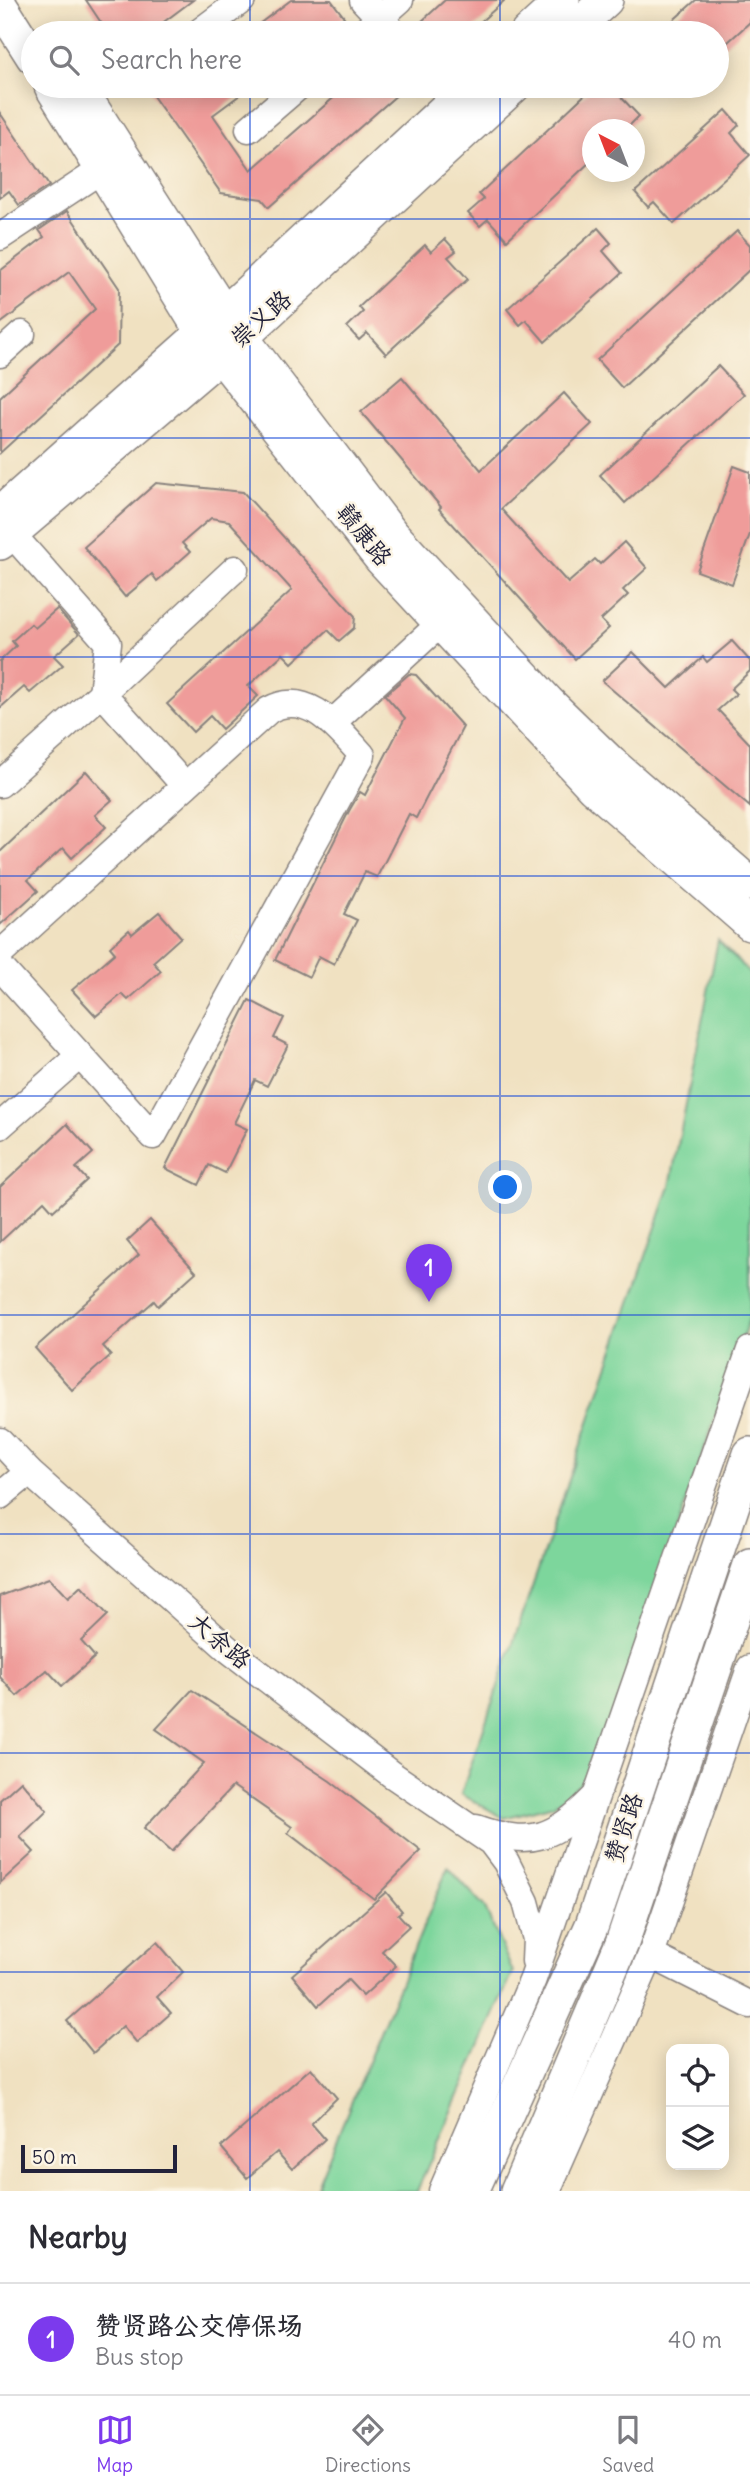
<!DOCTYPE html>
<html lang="en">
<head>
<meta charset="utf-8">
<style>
  :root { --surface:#fff; --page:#f7f7f7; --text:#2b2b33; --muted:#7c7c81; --line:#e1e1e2; --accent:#7c3aed }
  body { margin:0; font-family:Delius,"LXGW WenKai TC",sans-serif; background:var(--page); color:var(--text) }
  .controls { position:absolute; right:21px; bottom:21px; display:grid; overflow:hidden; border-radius:14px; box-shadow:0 4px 18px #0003 }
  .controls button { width:63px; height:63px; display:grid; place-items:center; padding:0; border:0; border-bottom:2px solid var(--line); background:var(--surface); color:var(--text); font:35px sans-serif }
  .compass { position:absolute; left:582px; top:119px; width:63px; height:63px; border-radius:50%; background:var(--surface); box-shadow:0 4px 18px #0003; rotate:318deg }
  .scale { position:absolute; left:21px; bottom:18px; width:156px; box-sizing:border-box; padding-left:7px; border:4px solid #22223b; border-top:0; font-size:19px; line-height:24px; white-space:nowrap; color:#22223b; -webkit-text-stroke:5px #fcf5e5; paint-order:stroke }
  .you { position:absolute; left:506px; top:1188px; width:24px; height:24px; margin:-18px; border:5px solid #fff; border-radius:50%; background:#1a73e8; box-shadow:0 0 0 10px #1a73e833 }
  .badge { display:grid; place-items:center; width:46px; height:46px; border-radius:50%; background:var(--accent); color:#fff; font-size:23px; font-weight:700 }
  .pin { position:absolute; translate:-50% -58px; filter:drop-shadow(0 2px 4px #0008) }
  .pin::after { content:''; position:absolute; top:37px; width:24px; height:21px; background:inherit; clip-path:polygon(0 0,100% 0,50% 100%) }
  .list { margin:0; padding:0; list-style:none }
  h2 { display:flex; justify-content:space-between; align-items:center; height:91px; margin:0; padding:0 28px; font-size:30px }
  h2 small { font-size:23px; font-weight:400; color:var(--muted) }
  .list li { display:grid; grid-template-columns:46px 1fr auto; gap:21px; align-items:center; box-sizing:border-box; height:112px; padding:0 28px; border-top:2px solid var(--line) }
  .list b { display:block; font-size:26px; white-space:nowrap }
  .list p { margin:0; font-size:23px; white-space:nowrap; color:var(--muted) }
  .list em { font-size:23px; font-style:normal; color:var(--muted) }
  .icon { flex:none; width:38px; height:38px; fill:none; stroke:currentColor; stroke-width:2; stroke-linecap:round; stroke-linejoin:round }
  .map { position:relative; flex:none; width:750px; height:2191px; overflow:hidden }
  .search { position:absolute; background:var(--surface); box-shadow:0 4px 18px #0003; left:21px; right:21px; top:21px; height:77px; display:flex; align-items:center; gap:18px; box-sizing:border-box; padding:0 24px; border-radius:38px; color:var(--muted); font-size:26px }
  .sheet { height:203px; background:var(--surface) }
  nav { display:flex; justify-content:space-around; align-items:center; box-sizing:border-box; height:98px; border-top:2px solid var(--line); background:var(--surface); font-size:19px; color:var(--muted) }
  nav a { display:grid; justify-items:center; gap:4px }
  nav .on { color:var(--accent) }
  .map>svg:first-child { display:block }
  .green { fill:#7dd69c; stroke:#507c6c; stroke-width:2 }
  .building { fill:#ef9c9a }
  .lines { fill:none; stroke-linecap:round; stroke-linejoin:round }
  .minor-casing { stroke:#89827e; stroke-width:29 }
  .major-casing { stroke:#89827e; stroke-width:36 }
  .minor { stroke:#fff; stroke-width:26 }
  .major { stroke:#fff; stroke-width:33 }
  .grid { fill:none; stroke:#1d4ed8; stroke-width:2; stroke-opacity:0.55 }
  .labels { text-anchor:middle; stroke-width:5; stroke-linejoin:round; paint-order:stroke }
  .street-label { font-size:24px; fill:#22223b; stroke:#fcf5e5 }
</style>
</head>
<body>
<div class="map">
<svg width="750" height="2191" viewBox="0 0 750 2191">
  <rect width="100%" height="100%" fill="#fcf5e5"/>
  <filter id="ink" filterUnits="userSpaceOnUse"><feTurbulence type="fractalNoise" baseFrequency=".0143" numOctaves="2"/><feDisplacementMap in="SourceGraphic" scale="14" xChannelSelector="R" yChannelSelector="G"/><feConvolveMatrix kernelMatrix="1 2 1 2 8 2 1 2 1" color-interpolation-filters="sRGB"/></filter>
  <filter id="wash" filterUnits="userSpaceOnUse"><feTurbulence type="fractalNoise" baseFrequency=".00686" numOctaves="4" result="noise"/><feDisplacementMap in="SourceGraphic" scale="28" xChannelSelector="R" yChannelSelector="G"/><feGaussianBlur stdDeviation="1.57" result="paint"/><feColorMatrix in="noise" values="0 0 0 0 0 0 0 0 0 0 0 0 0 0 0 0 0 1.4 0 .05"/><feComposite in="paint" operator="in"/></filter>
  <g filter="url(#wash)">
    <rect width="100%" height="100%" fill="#f0e1c1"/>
    <!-- green -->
    <g class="green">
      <path d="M718,940L750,974V1316L593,1773L554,1805L504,1818L461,1794L670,1186Z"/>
      <path d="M448,1867L484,1906L513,1972L417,2191H315Z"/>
    </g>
    <g id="blocks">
      <!-- building -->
      <g class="building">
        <path d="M86,0H193L149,33H108Z"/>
        <path d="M291,0H331L344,17L322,33H247Z"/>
        <path d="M445,0H505L468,33H409Z"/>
        <path d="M696,0H750V22L717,52V33H659Z"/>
        <path d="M146,86H252L213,115L251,170L347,86H407L269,207L262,199L221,193Z"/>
        <path d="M594,86H629L619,95L639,116L625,130H592V160L507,240L488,219L480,226L468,213L484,199L479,194Z"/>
        <path d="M726,110L739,125L731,133L750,155L674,224L654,202L648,207L635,192Z"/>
        <path d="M0,113L49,186L19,205L9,191L0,198Z"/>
        <path d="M67,211L119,288L118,345L0,453V397L95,309L69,272L0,324V271L44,237L39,230Z"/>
        <path d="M598,228L611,243L603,251L622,273L545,342L526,320L520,325L507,309Z"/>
        <path d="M737,231L750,245V269L622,388L597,360Z"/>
        <path d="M445,239L456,251L448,257L468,279L386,354L367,333L359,340L347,327L363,312L359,307L425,245L431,252Z"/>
        <path d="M718,366L744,394L625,503L600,475Z"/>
        <path d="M402,377L481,470L564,393L592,424L501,509L568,583L595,559L600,564L624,542L647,568L623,590L628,595L601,620L609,628L575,659L439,509L441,507L361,412Z"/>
        <path d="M734,466L750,472V534L732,584L697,571Z"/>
        <path d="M156,483L243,492L355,616L354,628L339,641L328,630L292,663L283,654L248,686L258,696L222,729L210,716L193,732L167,704L292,590L229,521L211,518L182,543L190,552L157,581L152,574L125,597L84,547Z"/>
        <path d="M57,609L79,634L54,656L63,665L30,693L24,687L0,708V661L16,646L12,641L31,624L35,628Z"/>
        <path d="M732,641L750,661V671L731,689L736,694L718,710L750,744V807L602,681L633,652L669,688L703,657L707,662Z"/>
        <path d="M409,674L416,675L463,727L416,818L409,814L377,877L365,872L344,914L357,920L334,964L319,956L309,977L275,960L349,811L360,792L365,795L405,718L385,695Z"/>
        <path d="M86,771L112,800L95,815L106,827L72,858L63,848L43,866L28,880L38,891L0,925V852Z"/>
        <path d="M159,912L181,937L153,962L161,971L128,1000L122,994L96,1016L72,990L115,953L110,947L129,930L132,934Z"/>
        <path d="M249,1000L284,1018L274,1038L288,1045L267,1086L255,1080L234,1123L247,1129L225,1173L209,1165L199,1185L165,1168Z"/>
        <path d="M67,1124L93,1153L76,1168L87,1180L53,1211L44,1201L0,1242V1187Z"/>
        <path d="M150,1220L196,1272L158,1306L154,1301L103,1346L111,1355L72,1390L35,1348L139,1255L127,1241Z"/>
        <path d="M49,1578L68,1598L81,1586L108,1615L81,1641L95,1657L62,1686L47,1670L17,1696L0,1677V1596Z"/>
        <path d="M192,1690L330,1781L421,1851L374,1899L288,1833L292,1827L233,1786L171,1852L144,1828L204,1763L156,1729Z"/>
        <path d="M21,1781L47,1811L20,1837L34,1852L0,1883V1800Z"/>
        <path d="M386,1892L402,1911L398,1914L409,1926L382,1951L396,1966L363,1996L348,1980L318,2006L292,1975Z"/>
        <path d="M157,1942L183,1972L157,1997L171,2013L137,2043L123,2026L93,2053L67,2021Z"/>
        <path d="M311,2068L337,2098L311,2123L325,2139L292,2169L277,2152L247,2178L221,2147Z"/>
      </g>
    </g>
  </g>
  <g filter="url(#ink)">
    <use href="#blocks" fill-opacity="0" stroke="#89827e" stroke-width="2"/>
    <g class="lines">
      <!-- minor casing -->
      <g class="minor-casing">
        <g id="minor">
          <path d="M363,0L394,33"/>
          <path d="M198,33L242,0"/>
          <path d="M363,33L400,0"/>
          <path d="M249,129L299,86"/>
          <path d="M0,237L104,168"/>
          <path d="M0,354L22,334"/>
          <path d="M11,533L108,643L102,693L185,786"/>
          <path d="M332,723L441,623"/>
          <path d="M0,784L102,693L235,569"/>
          <path d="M0,954L269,710C308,688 338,729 362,755L153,1136L0,967"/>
          <path d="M0,1126L79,1056"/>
          <path d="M0,1441L29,1472L229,1650L391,1774L491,1842L506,1862L526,1902L536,1939L535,1961"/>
          <path d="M0,1496L29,1472"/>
          <path d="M476,1828C532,1848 554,1838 594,1798"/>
          <path d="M651,1955L750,2005"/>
          <path d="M442,2191L533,1979L750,1350"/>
          <path d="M547,2191L651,1955L750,1668"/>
        </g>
      </g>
      <!-- major casing -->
      <g class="major-casing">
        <g id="major">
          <path d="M0,5L33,57"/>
          <path d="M527,33L563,0"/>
          <path d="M570,33L606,0"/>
          <path d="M51,86L202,332L381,559L593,787L750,924"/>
          <path d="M78,86L224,314L392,534L548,702L611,763L750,884"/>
          <path d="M6,508L224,314L470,86"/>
          <path d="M0,543L242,337L514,86"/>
          <path d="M472,2191L592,1925L750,1454"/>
          <path d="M517,2191L622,1943L750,1565"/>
        </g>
      </g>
      <!-- minor -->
      <use href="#minor" class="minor"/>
      <!-- major -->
      <use href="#major" class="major"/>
    </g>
  </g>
  <!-- grid -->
  <path class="grid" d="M250,0V33M500,0V33M250,86V2191M500,86V2191M0,219H750M0,438H750M0,657H750M0,876H750M0,1096H750M0,1315H750M0,1534H750M0,1753H750M0,1972H750"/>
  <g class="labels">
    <!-- street labels -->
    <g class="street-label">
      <text transform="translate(261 319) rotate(-42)" y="8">崇义路</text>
      <text transform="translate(364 535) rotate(51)" y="8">赣康路</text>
      <text transform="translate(220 1641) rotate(40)" y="8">大余路</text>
      <text transform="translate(624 1828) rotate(-72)" y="8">赞贤路</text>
    </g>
  </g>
</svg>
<div class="controls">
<button><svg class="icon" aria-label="locate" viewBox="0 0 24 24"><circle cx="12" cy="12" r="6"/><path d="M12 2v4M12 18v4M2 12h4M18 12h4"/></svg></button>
<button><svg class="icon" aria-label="layers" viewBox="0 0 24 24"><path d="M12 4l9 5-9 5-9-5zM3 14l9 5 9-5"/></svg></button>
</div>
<svg class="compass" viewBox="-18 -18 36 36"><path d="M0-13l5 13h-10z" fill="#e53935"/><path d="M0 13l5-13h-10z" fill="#7c7c81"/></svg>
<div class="scale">50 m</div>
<div class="you"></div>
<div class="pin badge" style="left:429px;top:1302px">1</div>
<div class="search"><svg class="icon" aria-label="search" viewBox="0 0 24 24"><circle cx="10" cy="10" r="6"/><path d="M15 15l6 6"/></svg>Search here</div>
</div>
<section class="sheet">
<h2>Nearby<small></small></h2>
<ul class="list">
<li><span class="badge">1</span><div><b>赞贤路公交停保场</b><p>Bus stop</p></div><em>40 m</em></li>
</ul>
</section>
<nav>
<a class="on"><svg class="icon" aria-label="map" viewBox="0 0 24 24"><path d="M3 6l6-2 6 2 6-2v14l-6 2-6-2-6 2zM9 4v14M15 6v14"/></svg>Map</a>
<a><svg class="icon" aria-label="directions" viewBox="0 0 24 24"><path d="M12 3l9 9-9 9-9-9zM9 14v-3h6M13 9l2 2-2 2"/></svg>Directions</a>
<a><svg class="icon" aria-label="saved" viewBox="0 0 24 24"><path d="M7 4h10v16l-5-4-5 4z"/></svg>Saved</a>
</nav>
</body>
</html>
